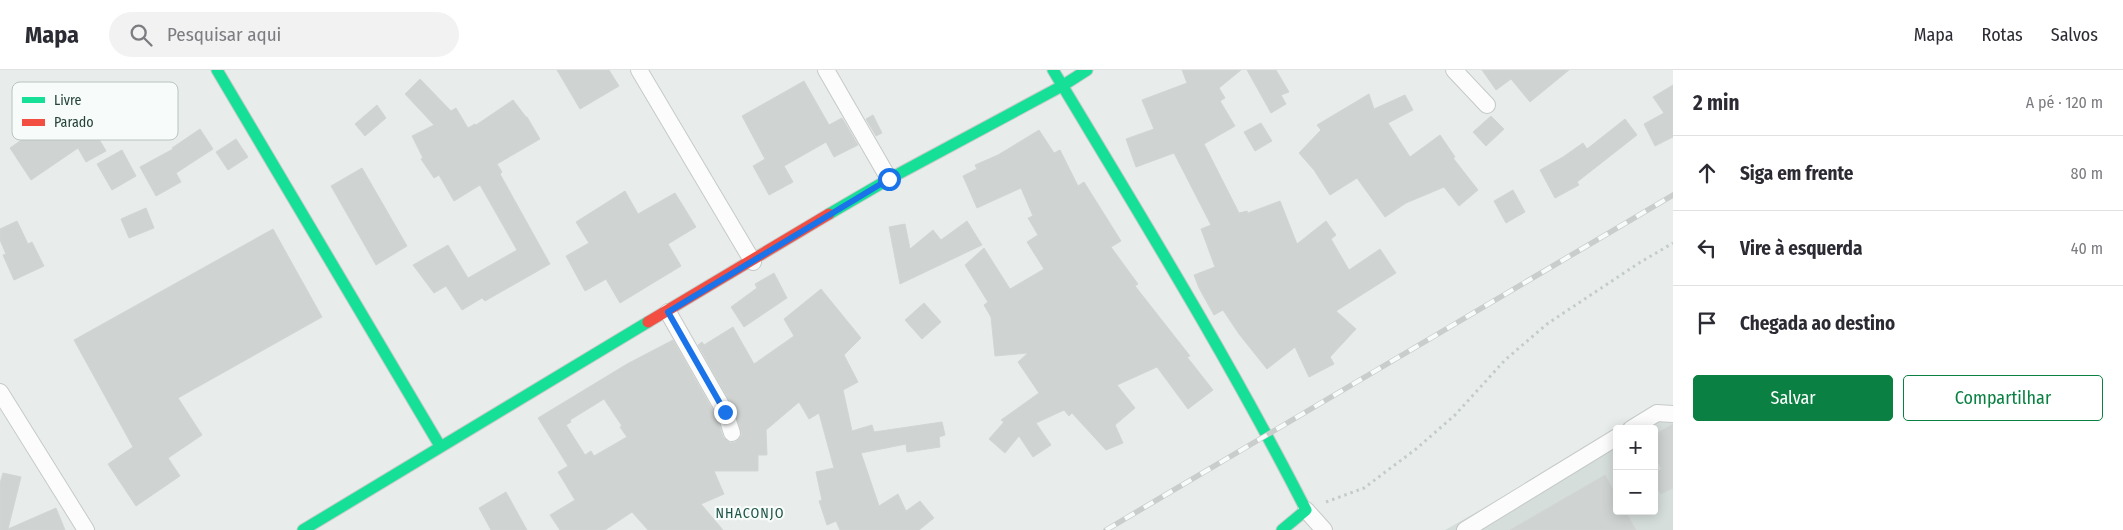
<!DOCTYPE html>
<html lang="pt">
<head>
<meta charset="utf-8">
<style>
  :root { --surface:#fff; --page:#f2f2f3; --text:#2b2b33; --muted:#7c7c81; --line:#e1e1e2; --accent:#0b8043 }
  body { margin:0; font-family:"Fira Sans Condensed",sans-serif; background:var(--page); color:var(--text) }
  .controls { position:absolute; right:15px; bottom:15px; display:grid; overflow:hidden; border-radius:5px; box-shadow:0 2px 12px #0003 }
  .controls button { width:45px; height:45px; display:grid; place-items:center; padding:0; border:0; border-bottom:1px solid var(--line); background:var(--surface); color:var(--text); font:25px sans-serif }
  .stop { position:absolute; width:15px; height:15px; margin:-11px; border:4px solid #1a73e8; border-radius:50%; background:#fff }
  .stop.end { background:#1a73e8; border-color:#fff; box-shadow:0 1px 5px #0008 }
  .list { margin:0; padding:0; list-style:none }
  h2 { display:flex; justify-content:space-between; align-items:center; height:65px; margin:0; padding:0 20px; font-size:21px }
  h2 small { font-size:16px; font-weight:400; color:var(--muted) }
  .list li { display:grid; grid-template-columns:32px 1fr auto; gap:15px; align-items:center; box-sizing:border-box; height:75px; padding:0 20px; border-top:1px solid var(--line) }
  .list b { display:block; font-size:19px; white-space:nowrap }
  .list em { font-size:16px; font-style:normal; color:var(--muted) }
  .actions { display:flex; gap:10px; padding:15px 20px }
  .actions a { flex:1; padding:11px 0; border:1px solid var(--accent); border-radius:5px; text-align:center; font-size:18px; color:var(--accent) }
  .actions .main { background:var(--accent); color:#fff }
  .icon { flex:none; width:28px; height:28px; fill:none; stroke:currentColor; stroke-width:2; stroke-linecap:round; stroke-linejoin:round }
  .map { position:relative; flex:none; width:1673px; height:460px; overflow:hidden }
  header { display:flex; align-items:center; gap:30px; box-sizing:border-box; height:70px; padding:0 25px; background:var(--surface); border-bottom:1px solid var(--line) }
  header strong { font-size:24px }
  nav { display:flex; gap:28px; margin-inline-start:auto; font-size:18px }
  .search { width:350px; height:45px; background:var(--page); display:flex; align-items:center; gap:12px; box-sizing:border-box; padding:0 18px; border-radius:28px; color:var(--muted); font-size:19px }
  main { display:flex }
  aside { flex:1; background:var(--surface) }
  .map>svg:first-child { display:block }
  .built { fill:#d6dedb }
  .building { fill:#cfd4d2; stroke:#d1d6d4; fill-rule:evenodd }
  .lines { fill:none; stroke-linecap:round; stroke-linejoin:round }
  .street-casing { stroke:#c5cac8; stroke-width:18 }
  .fast-casing { stroke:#c3cbc8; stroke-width:13 }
  .jam-casing { stroke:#c3cbc8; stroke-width:13 }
  .path { stroke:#c3ccca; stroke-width:3; stroke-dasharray:2.5 4; stroke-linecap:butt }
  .street { stroke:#fcfcfc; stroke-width:16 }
  .fast { stroke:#16e098; stroke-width:11 }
  .jam { stroke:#f24e42; stroke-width:11 }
  .rail-casing { stroke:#c9cdcc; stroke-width:5.5 }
  .rail { stroke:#f7fbf9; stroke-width:4; stroke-dasharray:11; stroke-linecap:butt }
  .route { stroke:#1a73e8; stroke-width:6 }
  .labels { text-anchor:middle; stroke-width:4.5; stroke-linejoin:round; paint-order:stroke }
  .neighbourhood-label { font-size:14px; letter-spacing:1px; fill:#1f5548; stroke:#f7fbf9 }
  .key { fill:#f7fbf9; stroke:#b8c4c0; stroke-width:1 }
  .key-label { font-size:14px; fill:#24423a }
</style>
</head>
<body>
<header>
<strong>Mapa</strong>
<div class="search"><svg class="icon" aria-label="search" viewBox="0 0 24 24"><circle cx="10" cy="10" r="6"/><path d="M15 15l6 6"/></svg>Pesquisar aqui</div>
<nav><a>Mapa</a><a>Rotas</a><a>Salvos</a></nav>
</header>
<main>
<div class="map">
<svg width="1673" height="460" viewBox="0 0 1673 460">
  <rect width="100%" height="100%" fill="#e8edeb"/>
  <!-- built -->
  <path class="built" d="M1666,335L1673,347V460H1445L1617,363V441H1654V359H1624Z"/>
  <!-- building -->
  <g class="building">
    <path d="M557,0H609L619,16L580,39Z"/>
    <path d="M1182,0H1241L1219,18L1225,28L1220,31L1235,56L1204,74L1239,143L1247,141L1248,143L1280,131L1297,174L1326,151L1336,165L1331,169L1349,200L1380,179L1396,203L1336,241L1356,259L1330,287L1334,294L1309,307L1295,277L1267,299L1239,264L1223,240L1214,245L1199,218L1194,205L1215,197L1201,159L1211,155L1174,83L1136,97L1126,69L1154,59L1142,30L1187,13Z"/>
    <path d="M1247,0H1276L1289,22L1281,25L1286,34L1271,43Z"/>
    <path d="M1482,0H1569L1530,32L1511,9L1496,20Z"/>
    <path d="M420,9L451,41L456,38L468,58L475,54L476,55L513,30L526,47H527L540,69L497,94L502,102L500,104L550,194L485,231L482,228L462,240L446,216L434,223L413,195L448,175L468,208L517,180L480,115L454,131L439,105L434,108L421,89L423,88L412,66L434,55L405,24Z"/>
    <path d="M804,11L829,55L842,48L858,75L834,87L826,72L784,96L793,112L769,125L753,96L765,89L742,46Z"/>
    <path d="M1673,15V67L1655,76L1644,54L1664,43L1653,27Z"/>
    <path d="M1369,24L1374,39L1405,25L1413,40L1388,53L1410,87L1440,65L1455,87L1453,88L1478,120L1459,136L1444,117L1406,133L1385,147L1357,108L1330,125L1314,100L1299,83L1321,60L1317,55Z"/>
    <path d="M79,26L92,57L106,81L86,92L78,78L31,110L10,78L63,41L60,34Z"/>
    <path d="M377,35L386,48L365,66L355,54Z"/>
    <path d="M873,45L882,63L876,66L866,49Z"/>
    <path d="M1491,46L1504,59L1486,76L1473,62Z"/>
    <path d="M1625,49L1637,65L1577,112L1579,115L1555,128L1540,100L1563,87L1583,73L1587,79Z"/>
    <path d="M1261,53L1272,71L1255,81L1244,62Z"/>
    <path d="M200,59L213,79L176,103L181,112L156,126L140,97L173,79L172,78Z"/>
    <path d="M1039,60L1054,83L1060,80L1078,116L1084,112L1121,171L1111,177L1138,214L1135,216L1190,286L1187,287L1213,320L1188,339L1157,297L1117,315L1135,338L1115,355L1123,373L1106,380L1072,343L1069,346L1064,340L1036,353L1051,375L1033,387L1019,366L1005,383L989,369L1004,352L1001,350L1039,323L1018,292L1028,283L995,286L991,247L984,235L988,232L965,195L984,178L1010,219L1044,199L1027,172L1038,165L1028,148L1033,146L1021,118L977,138L963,106L977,99L975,95L998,85Z"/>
    <path d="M236,69L248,87L228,100L216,82Z"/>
    <path d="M122,80L136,106L112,120L97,94Z"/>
    <path d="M362,98L407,176L376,195L331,116Z"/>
    <path d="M1513,120L1525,142L1506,153L1494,131Z"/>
    <path d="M625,121L638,144L675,123L696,157L668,174L681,196L620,233L606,209L585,221L566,186L589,173L576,152Z"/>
    <path d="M146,138L154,158L129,168L121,149Z"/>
    <path d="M17,151L28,174L32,172L44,196L14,210L3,185L6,184L0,170V159Z"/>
    <path d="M967,151L982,175L900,214L889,157L905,154L910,179L933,160L941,170Z"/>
    <path d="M273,159L322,247L178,328L202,365L168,388L180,406L136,436L108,394L133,377L74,270Z"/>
    <path d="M774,203L787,228L744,257L731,237L757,218L755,214Z"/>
    <path d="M821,219L861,268L844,285L858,312L843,320L852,361L872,355L874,362L942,352L945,365L939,367L940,377L907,382L906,374L861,383L879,436L898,424L906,441L920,431L934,448L919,460H840L836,451L827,455L819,431L822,430L816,402L834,398L819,343L809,349L799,332L766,360L767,385H758V401H714L724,424L701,434L723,460H648L632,442L605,460H560L550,445L575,430L558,402L568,396L538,348L627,294L673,270L716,346L723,367L730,373L736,372L742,365L734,339L698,275L702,272L704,275L733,257L754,294L794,266L784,249ZM604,329L622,356L620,357L627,367L594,386L591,381L585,385L566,355L571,352L570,350Z"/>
    <path d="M924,233L941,252L922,269L905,250Z"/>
    <path d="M1673,354V418L1661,424L1654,413V403L1662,399L1654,386V365Z"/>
    <path d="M3,403L21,407L8,459L56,438L65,460H0V413Z"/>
    <path d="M1605,405L1617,427V441H1625L1636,460H1510Z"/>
    <path d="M506,422L527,460H491L479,438Z"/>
  </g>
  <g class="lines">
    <!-- street casing -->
    <g class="street-casing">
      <g id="street">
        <path d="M639,0L753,192"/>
        <path d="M826,0L889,109"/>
        <path d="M1454,0L1487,35"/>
        <path d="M668,242L725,342L732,363"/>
        <path d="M0,322L86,460"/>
        <path d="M1631,359L1657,343L1673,344"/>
        <path d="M1306,440L1324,460"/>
        <path d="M1465,460L1617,367"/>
      </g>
    </g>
    <!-- fast casing -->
    <g class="fast-casing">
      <g id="fast">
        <path d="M217,0L440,376"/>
        <path d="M1053,0C1140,145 1229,289 1306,440L1282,460"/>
        <path d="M829,144L889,109L1062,16L1087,0"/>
        <path d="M303,460L648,252"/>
      </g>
    </g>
    <!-- jam casing -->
    <g class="jam-casing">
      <path id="jam" d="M648,252L829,144"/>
    </g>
    <!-- path -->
    <path class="path" d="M1326,432L1364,418L1416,379L1455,345L1505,290L1547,254L1639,193L1673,173"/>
    <!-- street -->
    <use href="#street" class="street"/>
    <!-- fast -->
    <use href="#fast" class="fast"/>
    <!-- jam -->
    <use href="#jam" class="jam"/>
    <!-- rail casing -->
    <g class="rail-casing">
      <path id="rail" d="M1106,460L1673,125"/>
    </g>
    <!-- rail -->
    <use href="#rail" class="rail"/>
  </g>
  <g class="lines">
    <!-- route -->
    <path class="route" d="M725,342L668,242L889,109"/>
  </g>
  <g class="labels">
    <!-- neighbourhood labels -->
    <g class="neighbourhood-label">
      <text x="750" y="448">NHACONJO</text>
    </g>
  </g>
  <!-- legend -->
  <rect x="12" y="12" width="166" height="58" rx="8" class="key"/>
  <rect x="22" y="27" width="23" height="6" fill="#16e098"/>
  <rect x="22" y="49" width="23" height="7" fill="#f24e42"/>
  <g class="key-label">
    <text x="54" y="35">Livre</text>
    <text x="54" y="57">Parado</text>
  </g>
</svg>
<div class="controls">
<button>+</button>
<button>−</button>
</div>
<div class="stop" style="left:889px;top:109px"></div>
<div class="stop end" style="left:725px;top:342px"></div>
</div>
<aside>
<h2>2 min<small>A pé · 120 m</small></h2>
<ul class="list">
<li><svg class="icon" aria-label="ahead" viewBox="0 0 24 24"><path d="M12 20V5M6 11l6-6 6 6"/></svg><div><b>Siga em frente</b></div><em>80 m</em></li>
<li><svg class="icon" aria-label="left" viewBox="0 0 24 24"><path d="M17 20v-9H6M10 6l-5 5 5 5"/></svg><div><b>Vire à esquerda</b></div><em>40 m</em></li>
<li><svg class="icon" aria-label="arrive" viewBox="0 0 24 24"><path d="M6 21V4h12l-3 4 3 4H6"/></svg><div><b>Chegada ao destino</b></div></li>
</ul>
<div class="actions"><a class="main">Salvar</a><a>Compartilhar</a></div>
</aside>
</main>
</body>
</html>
